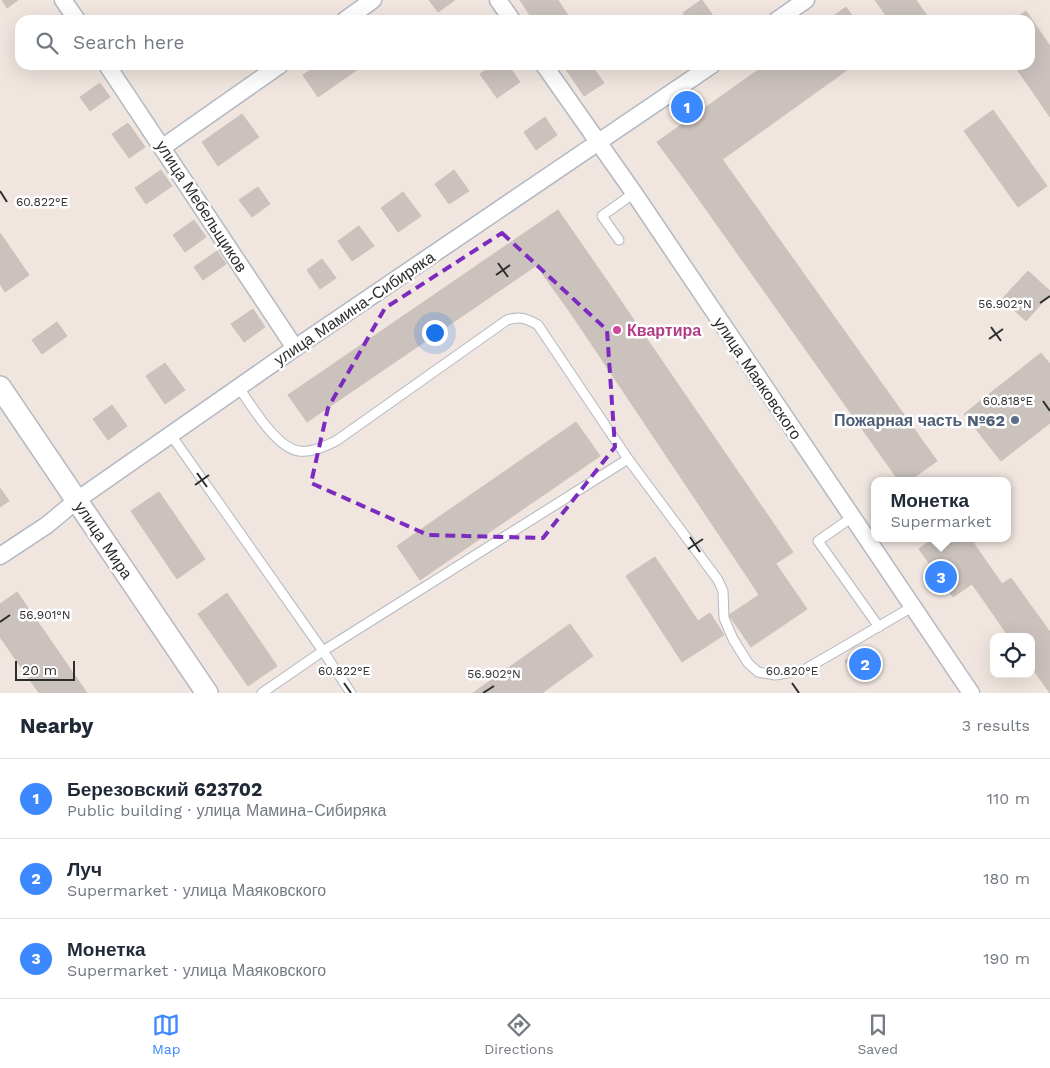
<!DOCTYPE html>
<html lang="en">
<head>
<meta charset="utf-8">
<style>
  :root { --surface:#fff; --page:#f6f6f7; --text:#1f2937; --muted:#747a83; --line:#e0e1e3; --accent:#3c88ff }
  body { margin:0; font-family:"Work Sans",sans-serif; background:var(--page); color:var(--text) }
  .controls { position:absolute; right:15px; bottom:15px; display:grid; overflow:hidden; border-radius:10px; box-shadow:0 5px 20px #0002 }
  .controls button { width:45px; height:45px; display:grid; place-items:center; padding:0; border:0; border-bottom:1px solid var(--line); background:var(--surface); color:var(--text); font:25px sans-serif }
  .scale { position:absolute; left:15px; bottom:12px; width:60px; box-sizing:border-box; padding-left:5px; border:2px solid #2d2d2d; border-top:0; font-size:14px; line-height:18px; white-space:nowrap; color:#2d2d2d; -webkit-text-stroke:4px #fff; paint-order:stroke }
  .you { position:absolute; left:434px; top:332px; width:18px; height:18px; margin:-12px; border:4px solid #fff; border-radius:50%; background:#1a73e8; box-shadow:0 0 0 8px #1a73e833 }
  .badge { display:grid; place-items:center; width:32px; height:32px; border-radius:50%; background:var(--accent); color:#fff; font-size:16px; font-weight:700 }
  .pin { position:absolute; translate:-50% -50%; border:2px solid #fff; box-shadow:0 1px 5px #0006 }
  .popup { position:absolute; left:871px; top:477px; width:140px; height:65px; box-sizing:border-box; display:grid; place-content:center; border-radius:10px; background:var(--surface); filter:drop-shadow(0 1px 4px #0005); font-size:16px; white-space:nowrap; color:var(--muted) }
  .popup b { font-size:19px; color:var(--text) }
  .popup::after { content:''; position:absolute; left:50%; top:100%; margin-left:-10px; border:10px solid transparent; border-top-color:var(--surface) }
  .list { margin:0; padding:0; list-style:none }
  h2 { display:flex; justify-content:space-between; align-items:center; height:65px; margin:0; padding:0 20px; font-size:21px }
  h2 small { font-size:16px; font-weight:400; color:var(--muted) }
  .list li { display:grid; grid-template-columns:32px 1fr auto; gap:15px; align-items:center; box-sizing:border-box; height:80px; padding:0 20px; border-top:1px solid var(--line) }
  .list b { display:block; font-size:19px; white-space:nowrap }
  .list p { margin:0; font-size:16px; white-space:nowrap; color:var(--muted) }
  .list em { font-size:16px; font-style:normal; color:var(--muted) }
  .icon { flex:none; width:28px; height:28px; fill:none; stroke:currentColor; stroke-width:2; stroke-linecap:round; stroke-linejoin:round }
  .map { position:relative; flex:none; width:1050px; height:693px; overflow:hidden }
  .search { position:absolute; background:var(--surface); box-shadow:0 5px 20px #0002; left:15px; right:15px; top:15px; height:55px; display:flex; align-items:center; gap:12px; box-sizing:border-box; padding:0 18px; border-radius:15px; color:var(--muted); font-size:19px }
  .sheet { height:305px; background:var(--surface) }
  nav { display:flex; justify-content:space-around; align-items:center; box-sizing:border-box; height:70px; border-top:1px solid var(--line); background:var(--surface); font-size:14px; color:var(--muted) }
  nav a { display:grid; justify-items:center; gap:2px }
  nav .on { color:var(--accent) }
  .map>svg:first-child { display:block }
  .building { fill:#cbc2be; stroke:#ccc1b8 }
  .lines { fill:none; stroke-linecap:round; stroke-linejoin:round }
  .service-casing { stroke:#b3b8c2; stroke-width:11 }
  .minor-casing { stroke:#b3b8c2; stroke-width:19 }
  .tertiary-casing { stroke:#b3b8c2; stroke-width:24 }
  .service { stroke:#fff; stroke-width:9 }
  .minor { stroke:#fff; stroke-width:16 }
  .tertiary { stroke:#fff; stroke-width:21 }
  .marked { fill:none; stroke:#7b2cbf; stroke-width:4; stroke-dasharray:10 6; stroke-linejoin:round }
  .ticks { fill:none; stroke:#2d2d2d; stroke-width:2 }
  .hotel-dot { fill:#d1479c; stroke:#fff; stroke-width:2 }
  .service-dot { fill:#5c6f8a; stroke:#fff; stroke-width:2 }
  .labels { text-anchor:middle; stroke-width:5; stroke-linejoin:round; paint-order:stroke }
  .street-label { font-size:16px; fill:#2d2d2d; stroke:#fff }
  .hotel-label { font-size:16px; font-weight:bold; fill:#b23c85; stroke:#fff; text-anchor:start }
  .service-label { font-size:16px; font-weight:bold; fill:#4e5e75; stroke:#fff; text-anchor:end }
  .ticks-label { font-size:12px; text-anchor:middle; fill:#2d2d2d; stroke:#fff; stroke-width:5; stroke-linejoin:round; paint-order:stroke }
</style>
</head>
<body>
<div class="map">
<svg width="1050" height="693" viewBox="0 0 1050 693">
  <rect width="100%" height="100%" fill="#f0e5df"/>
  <!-- building -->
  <g class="building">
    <path d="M2,0H18L7,8Z"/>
    <path d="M429,0H455L438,12Z"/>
    <path d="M520,0H558L571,20H533Z"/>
    <path d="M701,0H702L716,20H688L683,13Z"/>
    <path d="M875,0H916L930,20H889Z"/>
    <path d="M846,7L855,20H828Z"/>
    <path d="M1026,11L1050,46V117L1014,65H1030V20H1013Z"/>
    <path d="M317,65H359L361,67L318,97L303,75Z"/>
    <path d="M493,65H508L520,82L497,98L480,74Z"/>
    <path d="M563,65H600L594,69L604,83L584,96Z"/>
    <path d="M765,65H854L688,184L657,142Z"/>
    <path d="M100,83L110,97L90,111L80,97Z"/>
    <path d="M993,110L1047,186L1018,207L964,131Z"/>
    <path d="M242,114L259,137L218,166L202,142Z"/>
    <path d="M545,117L557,135L536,150L524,132Z"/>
    <path d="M128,123L145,147L129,158L112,134Z"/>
    <path d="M722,159L937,461L909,481H899L688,184Z"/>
    <path d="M161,170L172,186L146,204L135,188Z"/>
    <path d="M454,170L469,191L449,204L435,184Z"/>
    <path d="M258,187L270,204L252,217L239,200Z"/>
    <path d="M403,192L421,216L398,232L381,208Z"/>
    <path d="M558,210L612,288L572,315L517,238Z"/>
    <path d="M194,220L206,237L185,252L173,235Z"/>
    <path d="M359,226L374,246L352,261L338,241Z"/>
    <path d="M0,233L29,275L5,292L0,284Z"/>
    <path d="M517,238L537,265L307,422L288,395Z"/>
    <path d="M217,251L226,264L203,280L194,267Z"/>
    <path d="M322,259L336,278L320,289L307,270Z"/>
    <path d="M1028,271L1050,291V294L1026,321L1002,299Z"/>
    <path d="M612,288L793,552L750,581L572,315Z"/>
    <path d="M253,309L265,327L244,342L231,324Z"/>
    <path d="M57,322L67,336L42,354L32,340Z"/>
    <path d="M1041,353L1050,364V423L1001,461L964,414Z"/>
    <path d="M165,363L185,390L165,404L146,376Z"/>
    <path d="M112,405L127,426L108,440L93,419Z"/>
    <path d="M576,422L600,456L420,580L397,546Z"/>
    <path d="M0,488L9,501L0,507Z"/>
    <path d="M159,492L205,559L177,579L131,511Z"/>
    <path d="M934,538H970L1002,584L982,598L972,584L953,597L919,549Z"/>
    <path d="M655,557L698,621L710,613L724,635L682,662L626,576Z"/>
    <path d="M776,564L807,609L751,647L729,615L759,595L750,581Z"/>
    <path d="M1011,578L1050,632V693L1031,667V637H1009L982,598Z"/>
    <path d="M17,592L87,693H39L0,637V604Z"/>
    <path d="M227,593L277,666L248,686L198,614Z"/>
    <path d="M570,624L593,656L542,693H473Z"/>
    <path d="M864,647L878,666L859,680L845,661Z"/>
  </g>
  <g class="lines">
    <!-- service casing -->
    <g class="service-casing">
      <g id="service">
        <path d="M619,240L602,216L634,193"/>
        <path d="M239,388C252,406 276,448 299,451C312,453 325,446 336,441L507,320C520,316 526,318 538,325L628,459L718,580L723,591L724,618L733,639L748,663L758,672L775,675L804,670L912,607"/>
        <path d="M171,435L323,651L351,693"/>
        <path d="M851,518L818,541L879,627"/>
        <path d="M262,693L323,651L628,459"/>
      </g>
    </g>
    <!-- minor casing -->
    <g class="minor-casing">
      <g id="minor">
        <path d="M63,0L77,20"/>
        <path d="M498,0L512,20"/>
        <path d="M345,20L373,0"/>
        <path d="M777,20L806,0"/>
        <path d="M107,65L295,348"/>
        <path d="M544,65L634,193L971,693"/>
        <path d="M163,147L280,65"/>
        <path d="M0,556L47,525L77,500L295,348L712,65"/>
      </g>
    </g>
    <!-- tertiary casing -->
    <g class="tertiary-casing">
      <path id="tertiary" d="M0,387L207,693"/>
    </g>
    <!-- service -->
    <use href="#service" class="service"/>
    <!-- minor -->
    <use href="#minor" class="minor"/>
    <!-- tertiary -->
    <use href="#tertiary" class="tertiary"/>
  </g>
  <!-- marked area -->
  <path class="marked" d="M502,233L607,330L615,447L543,538L428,535L311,483L328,408L385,308Z"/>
  <!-- ticks -->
  <path class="ticks" d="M0,191L7,202M498,263L508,277M496,275L510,265M1040,303L1050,296M991,327L1001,341M989,339L1003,329M1043,401L1050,411M197,473L207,487M195,485L209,475M690,537L700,552M688,549L703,539M0,622L10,615M344,683L351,693M792,683L799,693M483,693L494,686"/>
  <!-- markers -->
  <circle class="hotel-dot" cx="617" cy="330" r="5"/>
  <circle class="service-dot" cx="1015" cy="420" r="5"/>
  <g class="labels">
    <!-- street labels -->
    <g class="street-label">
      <text transform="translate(202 206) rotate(57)" y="6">улица Мебельщиков</text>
      <text transform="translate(354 308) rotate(-34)" y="6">улица Мамина-Сибиряка</text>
      <text transform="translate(758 378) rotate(56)" y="6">улица Маяковского</text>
      <text transform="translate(104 540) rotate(56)" y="6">улица Мира</text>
    </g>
    <!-- hotel labels -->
    <g class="hotel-label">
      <text x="627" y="336">Квартира</text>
    </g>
    <!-- service labels -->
    <g class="service-label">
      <text x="1005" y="426">Пожарная часть №62</text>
    </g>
  </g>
  <g class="ticks-label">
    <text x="42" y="206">60.822°E</text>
    <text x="1005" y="308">56.902°N</text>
    <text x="1008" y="405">60.818°E</text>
    <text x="45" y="619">56.901°N</text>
    <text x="344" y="675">60.822°E</text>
    <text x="792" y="675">60.820°E</text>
    <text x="494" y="678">56.902°N</text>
  </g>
</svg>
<div class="controls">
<button><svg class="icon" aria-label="locate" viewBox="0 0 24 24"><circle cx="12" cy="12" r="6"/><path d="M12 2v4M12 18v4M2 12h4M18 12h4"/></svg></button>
</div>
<div class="scale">20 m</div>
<div class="you"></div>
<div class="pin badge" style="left:687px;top:107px">1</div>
<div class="pin badge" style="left:865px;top:664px">2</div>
<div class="pin badge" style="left:941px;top:577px">3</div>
<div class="popup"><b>Монетка</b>Supermarket</div>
<div class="search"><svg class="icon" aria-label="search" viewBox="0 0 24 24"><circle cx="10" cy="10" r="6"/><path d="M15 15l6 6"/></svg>Search here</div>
</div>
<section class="sheet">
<h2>Nearby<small>3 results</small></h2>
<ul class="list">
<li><span class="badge">1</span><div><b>Березовский 623702</b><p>Public building · улица Мамина-Сибиряка</p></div><em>110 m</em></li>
<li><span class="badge">2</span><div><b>Луч</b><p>Supermarket · улица Маяковского</p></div><em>180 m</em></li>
<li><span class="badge">3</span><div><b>Монетка</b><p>Supermarket · улица Маяковского</p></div><em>190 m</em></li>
</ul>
</section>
<nav>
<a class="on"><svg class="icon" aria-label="map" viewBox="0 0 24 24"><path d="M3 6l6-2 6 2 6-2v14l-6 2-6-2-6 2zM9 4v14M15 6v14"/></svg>Map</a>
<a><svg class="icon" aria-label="directions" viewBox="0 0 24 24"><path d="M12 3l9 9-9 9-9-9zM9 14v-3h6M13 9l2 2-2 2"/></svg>Directions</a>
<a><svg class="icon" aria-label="saved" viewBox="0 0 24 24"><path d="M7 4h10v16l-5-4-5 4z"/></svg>Saved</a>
</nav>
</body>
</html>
